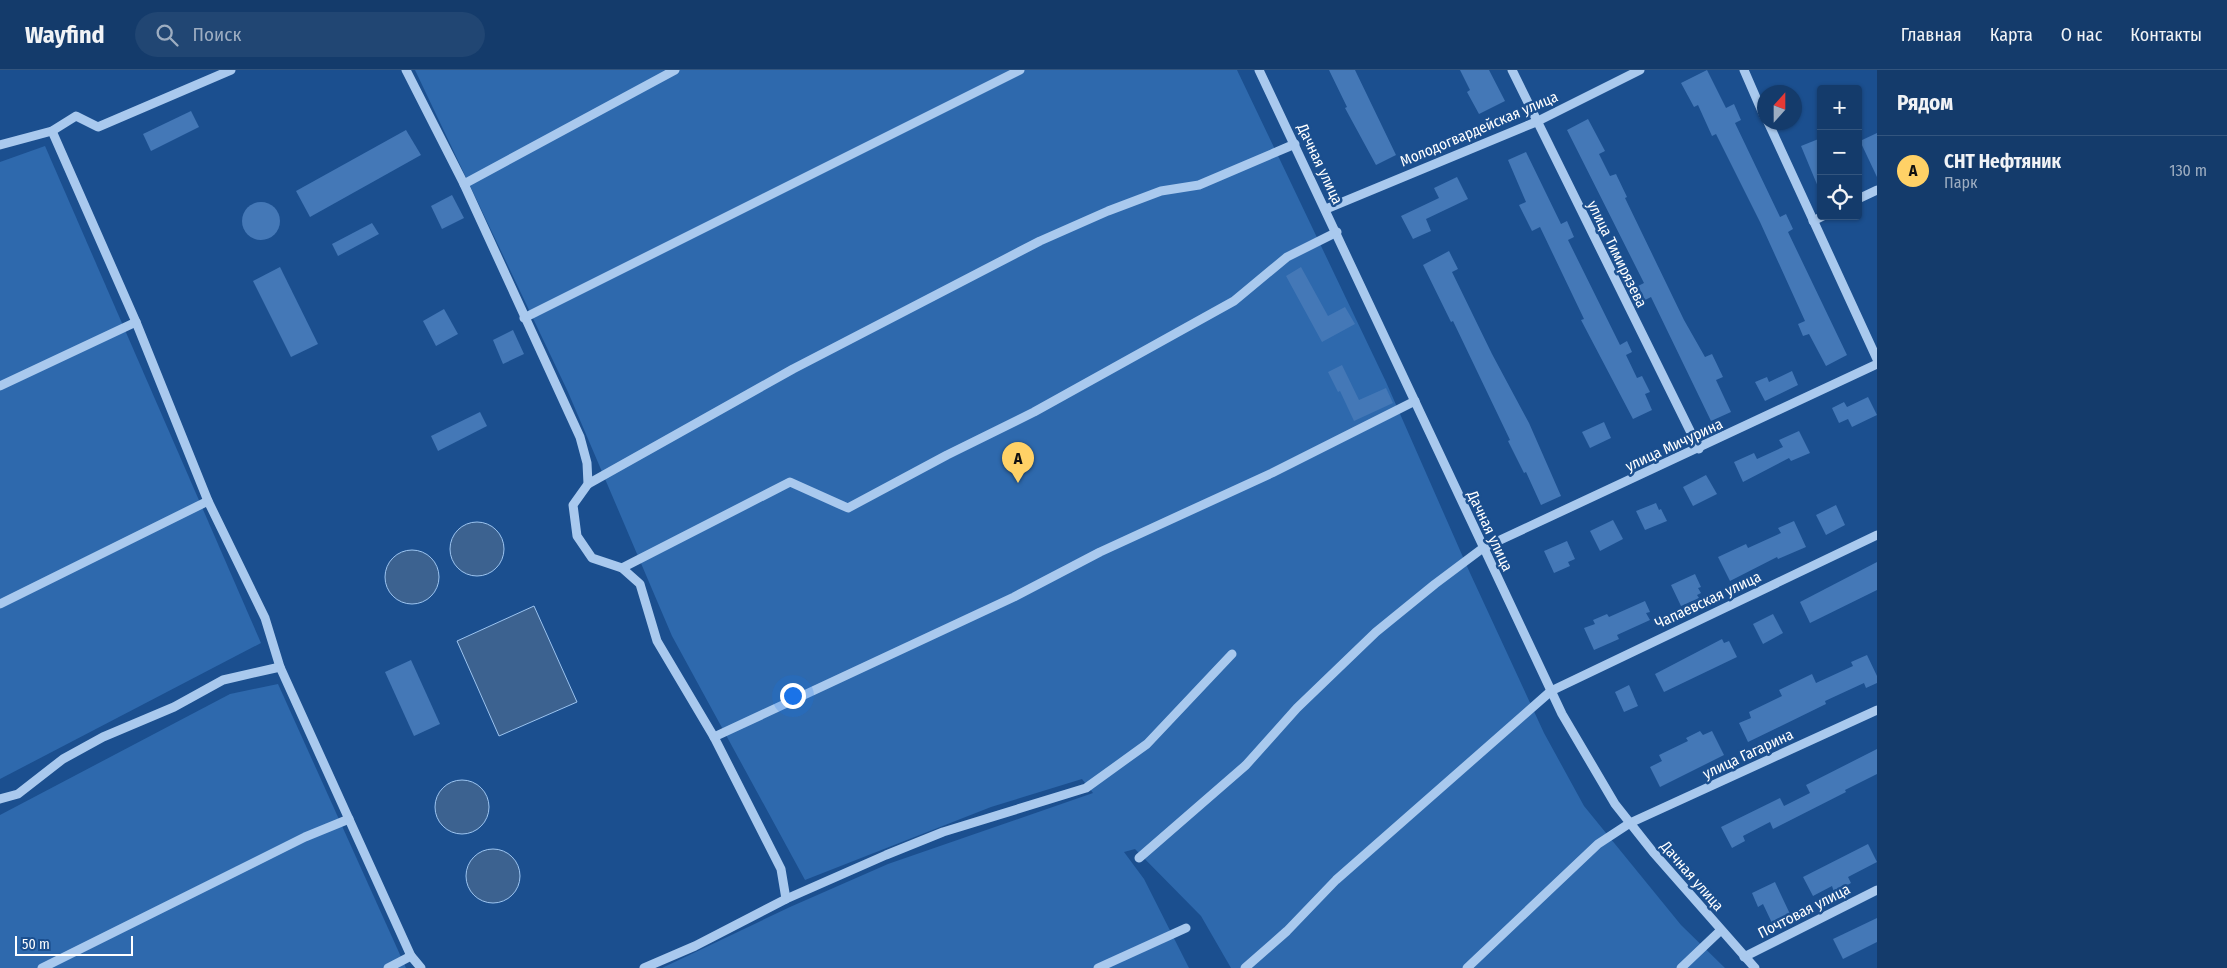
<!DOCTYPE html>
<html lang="ru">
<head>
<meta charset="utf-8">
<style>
  :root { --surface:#143b6b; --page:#214673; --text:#f1f3f6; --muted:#9dadc1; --line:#33557e; --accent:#ffd166 }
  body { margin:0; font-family:"Fira Sans Condensed",sans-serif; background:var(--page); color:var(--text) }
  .controls { position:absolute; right:15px; top:15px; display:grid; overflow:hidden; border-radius:5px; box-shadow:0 1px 4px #0004 }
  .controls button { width:45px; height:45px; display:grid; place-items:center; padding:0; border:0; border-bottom:1px solid var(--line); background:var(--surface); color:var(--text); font:25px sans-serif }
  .compass { position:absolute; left:1757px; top:15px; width:45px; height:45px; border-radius:50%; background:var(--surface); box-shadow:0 1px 4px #0004; rotate:21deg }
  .scale { position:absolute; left:15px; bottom:12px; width:118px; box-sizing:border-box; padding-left:5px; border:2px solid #fff; border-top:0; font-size:14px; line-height:18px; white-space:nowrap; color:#fff; -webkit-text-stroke:4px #1b4f8f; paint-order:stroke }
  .you { position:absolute; left:792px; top:625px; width:18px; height:18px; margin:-12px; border:4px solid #fff; border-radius:50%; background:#1a73e8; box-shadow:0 0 0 8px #1a73e833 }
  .badge { display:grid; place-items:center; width:32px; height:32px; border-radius:50%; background:var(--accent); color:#111; font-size:16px; font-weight:700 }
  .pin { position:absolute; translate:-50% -41px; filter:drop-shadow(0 1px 2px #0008) }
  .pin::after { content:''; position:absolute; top:26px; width:18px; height:15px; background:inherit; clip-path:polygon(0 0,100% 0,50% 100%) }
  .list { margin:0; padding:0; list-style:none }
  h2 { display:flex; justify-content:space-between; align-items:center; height:65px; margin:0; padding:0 20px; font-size:21px }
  h2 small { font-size:16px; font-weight:400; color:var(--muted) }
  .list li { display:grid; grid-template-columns:32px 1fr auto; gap:15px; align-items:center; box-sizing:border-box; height:70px; padding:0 20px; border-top:1px solid var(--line) }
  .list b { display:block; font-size:19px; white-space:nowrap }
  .list p { margin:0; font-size:16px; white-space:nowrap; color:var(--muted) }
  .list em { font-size:16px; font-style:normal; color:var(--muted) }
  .icon { flex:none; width:28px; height:28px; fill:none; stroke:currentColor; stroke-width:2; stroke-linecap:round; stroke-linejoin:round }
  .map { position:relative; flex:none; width:1877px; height:898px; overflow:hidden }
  header { display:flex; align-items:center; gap:30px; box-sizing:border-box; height:70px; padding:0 25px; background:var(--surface); border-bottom:1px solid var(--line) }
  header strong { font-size:24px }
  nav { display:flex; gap:28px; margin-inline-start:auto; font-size:18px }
  .search { width:350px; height:45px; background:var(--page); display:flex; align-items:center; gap:12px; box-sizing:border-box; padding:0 18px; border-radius:28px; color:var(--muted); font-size:19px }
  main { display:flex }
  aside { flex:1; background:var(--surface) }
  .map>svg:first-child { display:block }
  .green { fill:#2e69ad }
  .water { fill:#3c6290; stroke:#9cc4f0 }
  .building { fill:#4478b7 }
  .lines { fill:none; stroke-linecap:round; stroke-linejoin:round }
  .minor { stroke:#a9c9ee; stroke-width:9 }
  .labels { text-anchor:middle; stroke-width:5; stroke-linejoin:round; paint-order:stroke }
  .street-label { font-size:15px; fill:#fff; stroke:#1b4f8f }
</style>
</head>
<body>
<header>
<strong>Wayfind</strong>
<div class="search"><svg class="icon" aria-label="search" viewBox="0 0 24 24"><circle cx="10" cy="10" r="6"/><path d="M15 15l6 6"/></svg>Поиск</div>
<nav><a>Главная</a><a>Карта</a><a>О нас</a><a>Контакты</a></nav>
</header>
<main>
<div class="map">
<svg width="1877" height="898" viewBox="0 0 1877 898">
  <rect width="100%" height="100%" fill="#1b4f8f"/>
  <!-- green -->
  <g class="green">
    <path d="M415,0H1237L1386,312L1470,503L1544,663L1584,736L1681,855L1725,898H1231L1201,846L1135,779L1124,782L1144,809L1189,898H662L790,837L888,794L1093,723L1082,709L991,737L805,810L672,566L568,322Z"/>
    <path d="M45,76L261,573L0,709V92Z"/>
    <path d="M278,614L406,898H0V745L230,624Z"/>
  </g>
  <!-- water -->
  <g class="water">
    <circle cx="477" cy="479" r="27"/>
    <circle cx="412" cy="507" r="27"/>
    <path d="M534,536L577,632L499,666L457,571Z"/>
    <circle cx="462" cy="737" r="27"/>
    <circle cx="493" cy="806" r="27"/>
  </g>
  <!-- building -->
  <g class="building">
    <path d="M1329,0H1355L1396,85L1376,95L1345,38L1347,37Z"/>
    <path d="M1460,0H1489L1505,31L1479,44L1467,22L1470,20Z"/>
    <path d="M1707,0L1726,38L1734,34L1741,50L1735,53L1780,147L1786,144L1793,159L1788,162L1847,285L1826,296L1809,264L1803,266L1798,254L1805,251L1760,152L1716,64L1712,66L1698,35L1694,37L1681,13Z"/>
    <path d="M191,41L199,57L151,81L143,64Z"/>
    <path d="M1588,49L1605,81L1599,84L1610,106L1616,104L1627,127L1625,128L1684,250L1705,287L1712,284L1723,307L1716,310L1731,342L1711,351L1651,227L1645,230L1638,216L1644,213L1567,60Z"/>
    <path d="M406,60L421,85L310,147L296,121Z"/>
    <path d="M1877,63V107L1860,71Z"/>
    <path d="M1821,68V124L1801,76Z"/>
    <path d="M1526,82L1561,154L1567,151L1574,167L1568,170L1620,275L1627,271L1632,282L1626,285L1637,308L1642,306L1650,322L1645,324L1652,340L1633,349L1581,250L1584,249L1540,157L1532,161L1519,135L1526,132L1508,90Z"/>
    <path d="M1457,107L1468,129L1426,149L1431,161L1413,169L1401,146L1439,128L1434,118Z"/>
    <path d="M452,125L464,148L442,159L431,136Z"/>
    <circle cx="261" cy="151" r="19"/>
    <path d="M372,153L379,164L338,186L332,174Z"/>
    <path d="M1449,181L1458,199L1452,202L1492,284L1529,353L1561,426L1541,435L1526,402L1524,403L1508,371L1510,370L1453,251L1451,252L1423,195Z"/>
    <path d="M280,197L318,274L291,287L253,211Z"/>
    <path d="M1301,197L1328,246L1345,237L1355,254L1322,272L1286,206Z"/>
    <path d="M444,239L458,264L436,276L423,251Z"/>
    <path d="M513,260L524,284L503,294L493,270Z"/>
    <path d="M1342,295L1359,330L1386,318L1393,333L1354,351L1340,321L1338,322L1328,302Z"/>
    <path d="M1792,301L1798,315L1765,331L1755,312L1767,307L1769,312Z"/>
    <path d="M1868,327L1877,345L1852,357L1848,349L1839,353L1832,338L1844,332L1847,337Z"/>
    <path d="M480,342L487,356L438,381L431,366Z"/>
    <path d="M1604,352L1611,368L1590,378L1582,362Z"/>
    <path d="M1799,361L1810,383L1791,391L1789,388L1743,412L1734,392L1754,383L1757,389L1783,377L1779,370Z"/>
    <path d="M1706,405L1717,424L1693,436L1683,417Z"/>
    <path d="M1656,433L1659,440L1661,439L1667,451L1645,460L1636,441Z"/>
    <path d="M1836,435L1845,455L1826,465L1816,445Z"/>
    <path d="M1613,450L1623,469L1600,481L1590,461Z"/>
    <path d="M1794,451L1806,477L1778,489L1777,487L1730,511L1718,487L1746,474L1748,478L1781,463L1778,458Z"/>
    <path d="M1567,471L1575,489L1568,492L1570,496L1554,503L1544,481Z"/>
    <path d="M1877,492V520L1810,553L1800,532Z"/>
    <path d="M1695,504L1701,517L1698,518L1701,523L1697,525L1699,528L1681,536L1671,515Z"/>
    <path d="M1645,531L1650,542L1646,543L1650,550L1617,565L1619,569L1594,580L1584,558L1595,554L1593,550L1607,544L1609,547Z"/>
    <path d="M1773,544L1783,563L1763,574L1753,554Z"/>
    <path d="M1722,569L1724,573L1729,571L1737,587L1664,622L1655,604Z"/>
    <path d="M1867,585L1877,606V613L1866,618L1864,613L1825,631L1826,634L1748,672L1739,653L1751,648L1749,642L1782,626L1779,620L1812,604L1816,613L1853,596L1851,592Z"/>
    <path d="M411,590L440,654L414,666L385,602Z"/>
    <path d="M1629,615L1638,636L1624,642L1615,622Z"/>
    <path d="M1700,661L1703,665L1712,661L1724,685L1660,717L1650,697L1662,691L1659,685L1688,671L1686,668Z"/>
    <path d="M1877,679V704L1845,720L1846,722L1773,759L1770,752L1743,766L1745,771L1732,778L1721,757L1780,728L1784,736L1810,723L1806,715Z"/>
    <path d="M1868,774L1877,792L1848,807L1851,813L1834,822L1832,816L1813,826L1803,807Z"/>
    <path d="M1775,812L1790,844L1772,853L1763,834L1758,837L1752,823Z"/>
    <path d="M1877,848V872L1843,889L1833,869Z"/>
  </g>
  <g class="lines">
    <!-- minor -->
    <g class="minor">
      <path d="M406,0L464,114L580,367L587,393L588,414L573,435L577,466L592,488L622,498L640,514L657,571L714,667L781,799L786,829"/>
      <path d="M1259,0L1562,644L1615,734L1653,782L1755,898"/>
      <path d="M1512,0L1699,379"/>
      <path d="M1744,0L1764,46"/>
      <path d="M1768,52L1877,289"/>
      <path d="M52,61L136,252L208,431L265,548L280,597L411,886L421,898"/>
      <path d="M0,75L52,61L76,46L98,57L231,0"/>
      <path d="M464,114L675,0"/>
      <path d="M1858,129L1877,120"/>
      <path d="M1326,139L1536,52L1640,0"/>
      <path d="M1813,151L1823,146"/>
      <path d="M524,248L1020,0"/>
      <path d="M0,316L136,252"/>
      <path d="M588,414L793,299L1040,171L1108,141L1161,121L1199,115L1295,74"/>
      <path d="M622,498L790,412L848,438L947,385L1034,342L1234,231L1287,187L1337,162"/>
      <path d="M0,534L208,431"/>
      <path d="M714,667L1014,527L1100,482L1272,403L1415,331"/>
      <path d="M0,729L18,724L63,689L103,667L174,637L223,610L280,597"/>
      <path d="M1139,788L1246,695L1297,638L1376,562L1435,514L1483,478L1877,294"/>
      <path d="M1744,887L1877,820"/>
      <path d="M42,898L305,767L349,749"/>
      <path d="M388,898L411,886"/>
      <path d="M644,898L695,876L786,829L886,785L943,762L1086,718L1147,674L1232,584"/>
      <path d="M1098,898L1186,858"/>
      <path d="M1245,898L1287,861L1336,810L1551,621L1877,465"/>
      <path d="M1467,898L1598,774L1630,753L1877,640"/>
      <path d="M1681,898L1721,860"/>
    </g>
  </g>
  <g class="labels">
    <!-- street labels -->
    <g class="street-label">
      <text transform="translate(1479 59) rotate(-23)" y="5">Молодогвардейская улица</text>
      <text transform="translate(1320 94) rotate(65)" y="5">Дачная улица</text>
      <text transform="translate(1617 184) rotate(64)" y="5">улица Тимирязева</text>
      <text transform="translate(1674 375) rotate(-25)" y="5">улица Мичурина</text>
      <text transform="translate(1490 461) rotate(65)" y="5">Дачная улица</text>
      <text transform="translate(1708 530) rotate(-25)" y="5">Чапаевская улица</text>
      <text transform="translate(1748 684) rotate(-25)" y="5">улица Гагарина</text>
      <text transform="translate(1692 806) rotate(49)" y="5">Дачная улица</text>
      <text transform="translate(1804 841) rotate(-27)" y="5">Почтовая улица</text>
    </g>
  </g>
</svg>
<div class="controls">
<button>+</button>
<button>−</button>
<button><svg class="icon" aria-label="locate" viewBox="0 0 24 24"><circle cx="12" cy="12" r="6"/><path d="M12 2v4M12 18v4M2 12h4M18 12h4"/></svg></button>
</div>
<svg class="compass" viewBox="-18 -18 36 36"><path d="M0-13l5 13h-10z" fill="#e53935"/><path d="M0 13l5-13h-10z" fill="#9dadc1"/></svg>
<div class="scale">50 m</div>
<div class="you"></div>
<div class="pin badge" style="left:1018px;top:413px">A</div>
</div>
<aside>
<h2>Рядом<small></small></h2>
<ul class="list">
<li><span class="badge">A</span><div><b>СНТ Нефтяник</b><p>Парк</p></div><em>130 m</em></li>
</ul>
</aside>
</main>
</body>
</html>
